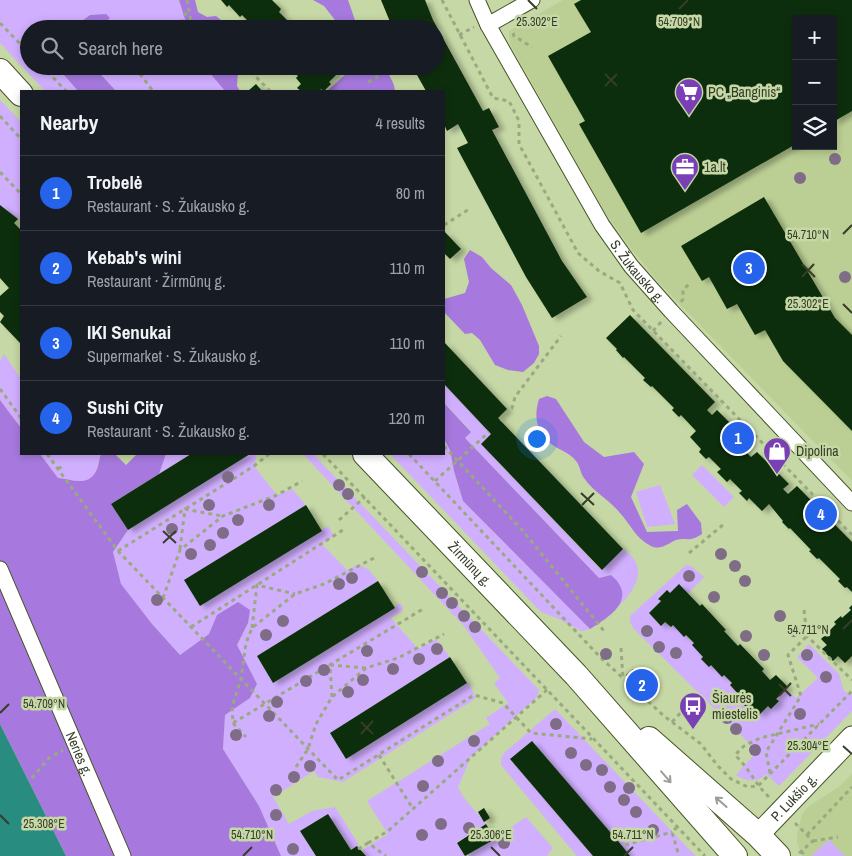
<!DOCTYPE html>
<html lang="en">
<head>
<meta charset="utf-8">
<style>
  :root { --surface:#171b24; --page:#20242c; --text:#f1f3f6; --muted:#9ea1a6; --line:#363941; --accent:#2563eb }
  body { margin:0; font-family:"Archivo Narrow",sans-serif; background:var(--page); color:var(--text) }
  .controls { position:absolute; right:15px; top:15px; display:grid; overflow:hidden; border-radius:0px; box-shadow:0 2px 8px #0003 }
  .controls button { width:45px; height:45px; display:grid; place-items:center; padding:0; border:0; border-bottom:1px solid var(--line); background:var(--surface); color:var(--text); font:25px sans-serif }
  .you { position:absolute; left:536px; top:438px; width:18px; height:18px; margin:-12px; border:4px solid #fff; border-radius:50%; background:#1a73e8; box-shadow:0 0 0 8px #1a73e833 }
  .badge { display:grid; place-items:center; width:32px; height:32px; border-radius:50%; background:var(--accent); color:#fff; font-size:16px; font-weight:700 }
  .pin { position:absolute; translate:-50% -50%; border:2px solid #fff; box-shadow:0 1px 5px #0006 }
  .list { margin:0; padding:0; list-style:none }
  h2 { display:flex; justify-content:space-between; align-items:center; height:65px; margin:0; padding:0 20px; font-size:21px }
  h2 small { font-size:16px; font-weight:400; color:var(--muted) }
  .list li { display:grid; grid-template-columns:32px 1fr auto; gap:15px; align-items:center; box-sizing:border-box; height:75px; padding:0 20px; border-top:1px solid var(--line) }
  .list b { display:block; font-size:19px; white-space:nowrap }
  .list p { margin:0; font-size:16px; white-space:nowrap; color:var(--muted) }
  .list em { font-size:16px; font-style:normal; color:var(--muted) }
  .icon { flex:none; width:28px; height:28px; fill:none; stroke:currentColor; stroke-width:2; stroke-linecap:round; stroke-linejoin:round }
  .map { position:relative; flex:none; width:852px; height:856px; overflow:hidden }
  .search { position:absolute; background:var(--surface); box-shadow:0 2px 8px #0003; left:20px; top:20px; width:425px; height:55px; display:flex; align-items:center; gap:12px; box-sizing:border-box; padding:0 18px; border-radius:28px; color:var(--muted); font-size:19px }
  .panel { position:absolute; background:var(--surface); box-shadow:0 2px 8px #0003; left:20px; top:90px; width:425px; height:365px; border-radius:0px }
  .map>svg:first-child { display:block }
  .built { fill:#bbcf94; fill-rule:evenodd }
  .green { fill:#d1afff }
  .forest { fill:#a779de }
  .water { fill:#298c80 }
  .building { fill:#0b2e0c; filter:url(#shadow) }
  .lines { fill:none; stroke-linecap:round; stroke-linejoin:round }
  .street-casing { stroke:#455325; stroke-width:17 }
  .secondary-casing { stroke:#455325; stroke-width:23 }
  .primary-casing { stroke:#455325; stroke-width:26 }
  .path { stroke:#9aa97f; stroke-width:3; stroke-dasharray:4 4; stroke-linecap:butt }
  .street { stroke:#fff; stroke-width:15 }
  .secondary { stroke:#fff; stroke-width:21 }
  .primary { stroke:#fff; stroke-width:24 }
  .tree { fill:#7f6d88 }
  .oneway { stroke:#9a9e94 }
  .ticks { fill:none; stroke:#363d28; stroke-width:2 }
  .labels { text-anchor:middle; stroke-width:5; stroke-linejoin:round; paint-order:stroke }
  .poi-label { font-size:14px; fill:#363d28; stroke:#c6d8a5; text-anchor:start }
  .street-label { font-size:14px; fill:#363d28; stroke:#c6d8a5 }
  .ticks-label { font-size:12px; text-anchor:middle; fill:#363d28; stroke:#c6d8a5; stroke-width:5; stroke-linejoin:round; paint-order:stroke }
</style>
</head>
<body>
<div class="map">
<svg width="852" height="856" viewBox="0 0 852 856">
  <defs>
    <filter id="shadow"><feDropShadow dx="5.5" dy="3" stdDeviation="2.5" flood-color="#0004"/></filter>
  </defs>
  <rect width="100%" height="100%" fill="#c6d8a5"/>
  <!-- built -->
  <g class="built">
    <path d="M563,0H852V481L661,285L629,246L606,214L511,46L509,38V31ZM796,19H833V146H796Z"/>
    <path d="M852,774V856H803L797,844V835L802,814L809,806L840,786Z"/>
  </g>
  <!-- green -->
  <g class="green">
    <path d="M0,0H179L188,29H98L110,18L90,15L71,29H29V66H59V68L78,91H45L0,43Z"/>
    <path d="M93,66H204L225,91H116Z"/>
    <path d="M0,100L21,122V216L18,219L0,205Z"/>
    <path d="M4,354L21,379V428L0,400V361Z"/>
    <path d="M444,384L491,434L481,444L601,570L623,549C651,568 635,590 617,608L622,599L611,575L599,578L465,438L471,431L444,403Z"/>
    <path d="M444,439L450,450L454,471L463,501L590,629L581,631L557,618L541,612L390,454H444Z"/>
    <path d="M40,454H101C99,459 99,464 97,469C90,487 73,480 58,478Z"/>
    <path d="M166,454H191L159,474Z"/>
    <path d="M248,454H257L254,466L277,495L292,489L306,505L185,580L200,606L328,526L334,536L322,544L347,570L359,564L369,570L378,581L257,656L273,683L395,608L399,603L403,607L402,611L391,618L418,649L436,639L450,657L330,733L346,759L467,683H469L474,694L475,699L343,782L318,777L314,771L273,797L289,824L312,811L335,807L359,845L351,850L328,814L300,831L316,856H281L259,806L223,749L225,715L250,698L257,685L237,645L248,623L238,603L218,615L209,634L180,655L152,624L121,585L113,552L128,530Z"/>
    <path d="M303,454H313L539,690L537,697L471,757L458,787C464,802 477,811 486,824L457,842L465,856H366L362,850L388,834L367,801L490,724L486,718L508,703L494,683L500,678L464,626Z"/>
    <path d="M702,465L734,497L724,507L692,475Z"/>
    <path d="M660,485L675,524L647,527L636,492Z"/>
    <path d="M686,565L691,566L704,577L688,594L679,584L670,593L667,590L658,598L661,601L649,613L661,626L665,622L670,627L673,625L694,643L703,657L701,659L711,665L722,677L724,675L732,683L730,685L741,697L739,699L749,705L759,715L768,706L779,701L776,699L786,689L796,698L818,678L797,657L809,644L839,674L844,691L852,695V711L779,786L766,774C757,784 746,781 736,775L757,751L634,629L630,622V616Z"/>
    <path d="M555,709L686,846L696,856H630L532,741L510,759L593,856H577L501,765V758L504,753Z"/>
    <path d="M526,817L553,848L547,856H467Z"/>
    <path d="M829,840L845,856H813L812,855Z"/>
  </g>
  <!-- forest -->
  <g class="forest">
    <path d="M179,0H195L198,12L207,17L216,16L232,29H188Z"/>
    <path d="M313,0H348L358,29H342L324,6Z"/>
    <path d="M106,14L110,18L98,29H71L90,15Z"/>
    <path d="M59,66H93L116,91H78L58,68Z"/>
    <path d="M204,66H243L238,70L237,86L240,91H225Z"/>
    <path d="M347,66H385L394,85L395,91H327L346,74Z"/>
    <path d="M470,250L482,257L491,268L511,285L522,305L539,346V354L534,363L523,372L508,370L495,365L480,340L472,333L465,334L444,312V299L465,293L469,282L464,259Z"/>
    <path d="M547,396L556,399L584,442L604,457L634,452L644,464L631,497L647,532L678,531L677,510L687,504L701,523L702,534C688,543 688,537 676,540C668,543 661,551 651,546C636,539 631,525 620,513C610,500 593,492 584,478C580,473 580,465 576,461C568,450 552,449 543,436C535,424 535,412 539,399Z"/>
    <path d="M0,400L21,428V454H40L58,478C73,480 90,487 97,469C99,464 99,459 101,454H115L126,465L137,454H166L159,474L111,504L128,530L113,552L121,584L152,624L180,655L209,634L217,615L238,602L250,610L248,623L237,645L257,684L250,698L225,715L223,749L259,806L281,856H66L0,724Z"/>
    <path d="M444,403L471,432L465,438L599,578L611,575C613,577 617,580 619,584C632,604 604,620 590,629L463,501L454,471L450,450L444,439Z"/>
  </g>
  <!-- water -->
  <path class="water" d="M0,724L66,856H0Z"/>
  <!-- building -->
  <g class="building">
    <path d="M221,0H272L281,9L279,12L293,26L295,24L300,29H252L249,25L251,24L242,15L240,17L229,5L227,7Z"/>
    <path d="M381,0H425L433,20L483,111L489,108L499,127L492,130L562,261L587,297L552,318L526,277L457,148L468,143L458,124L447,131L444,124V91H426L412,66H436V29H393Z"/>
    <path d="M581,0H852V111L833,122V19H796V144L641,233L579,124L585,121L548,56L591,32L574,4Z"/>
    <path d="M288,66H332L338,73L329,82L331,84L324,91L321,89L320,91H301L297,88L301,84L296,78L298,76Z"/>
    <path d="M256,84L262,91H248Z"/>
    <path d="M764,197L835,318L852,335V431L783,361L765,330L755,335L737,304L727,309L709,277L702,281L681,246Z"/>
    <path d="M0,205L18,219L14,223L21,230V344L0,322L4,316L0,312V296L9,288L0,278Z"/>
    <path d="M444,231L461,249L450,259L444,253Z"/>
    <path d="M630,315L715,402L707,410L712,415L717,410L749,442L743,449L751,457L757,452L789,484L783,489L788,494L797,486L852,542V592L847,587L845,588L838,581L840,579L819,558L817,559L809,551L811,550L790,528L789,529L782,522L783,521L769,504L762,511L749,498L747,501L739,493L742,491L730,479L727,482L717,472L721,469L709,457L706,459L699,452L701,449L690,437L696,431L681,415L679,417L672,410L674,408L652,386L651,387L643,380L645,378L624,357L623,358L616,350L617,349L606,338Z"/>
    <path d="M444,342L507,409L498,418L623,549L602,570L481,444L491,434L444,384Z"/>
    <path d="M191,454H250L128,530L111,504Z"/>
    <path d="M306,505L322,531L200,606L184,580Z"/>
    <path d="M378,581L395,608L273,683L257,656Z"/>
    <path d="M679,584L700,606L702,604L726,630L724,631L738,646L740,644L764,669L762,671L770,680L776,675L788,687L776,699L779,701L771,709L768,706L759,715L749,705L746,707L738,699L741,697L730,685L732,683L724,675L722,677L711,665L709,667L701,659L703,657L692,645L694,643L686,635L684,637L673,625L671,627L665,622L661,626L649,613L661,601L658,599L667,590L670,593Z"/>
    <path d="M852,605V656L845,663L838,656L833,661L822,649L827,645L821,639L836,624L834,622L841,616L842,618L851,610L849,608Z"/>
    <path d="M450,657L467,683L346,759L330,733Z"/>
    <path d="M633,669L650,686L644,693L626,675Z"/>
    <path d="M532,741L623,847L630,856H593L510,759Z"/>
    <path d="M484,808L490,818L484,822L478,812Z"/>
    <path d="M328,814L351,850L357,846L366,856H316L300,831Z"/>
    <path d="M486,824L495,839L465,856L457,843Z"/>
  </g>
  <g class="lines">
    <!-- street casing -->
    <g class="street-casing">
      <g id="street">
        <path id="s1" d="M477,0L488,25L602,225L631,266L671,311L852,503"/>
        <path d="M488,25L532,0"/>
        <path id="s2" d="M0,569L123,856"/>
      </g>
    </g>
    <!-- secondary casing -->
    <g class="secondary-casing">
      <g id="secondary">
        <path id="s3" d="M758,835L852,737"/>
      </g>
    </g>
    <!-- primary casing -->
    <g class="primary-casing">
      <g id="primary">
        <path d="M0,71L21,94"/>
        <path id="s4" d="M365,454L576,675L735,856"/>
        <path d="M649,739L758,835L778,856"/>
      </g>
    </g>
    <!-- path -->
    <g class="path">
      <path d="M187,0L191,21L203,29"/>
      <path d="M442,0L493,98L509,101L519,121V144L578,253L599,271L620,283L633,310L852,535"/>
      <path d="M0,23L29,53"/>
      <path d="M176,29L180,26L188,9"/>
      <path d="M513,33L514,36L532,47"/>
      <path d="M459,35L474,27"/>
      <path d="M42,66L66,91"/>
      <path d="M142,66L140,74L153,91"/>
      <path d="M245,66L270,91"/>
      <path d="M368,82L394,68"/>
      <path d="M0,116L21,139"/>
      <path d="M0,172L21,194"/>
      <path d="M444,225L471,208"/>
      <path d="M681,302L683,299V290L690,283"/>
      <path d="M653,331L661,322"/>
      <path d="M0,389L21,418"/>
      <path d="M501,421L512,408L515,397L561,336"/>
      <path d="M444,446L523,531L604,631"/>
      <path d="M47,454L118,551L338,780L474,695L503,703L531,733L592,739"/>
      <path d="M323,454L705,856"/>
      <path d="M409,454L600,657L664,716L701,744L717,765L731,779L748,787L758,786L852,691"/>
      <path d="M58,469L64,465"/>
      <path d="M435,481L489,432"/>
      <path d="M339,520L365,497"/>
      <path d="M180,549L185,509L222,516"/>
      <path d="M118,551L254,466L269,454"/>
      <path d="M689,553L724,524"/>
      <path d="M374,558L324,584L295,594L252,628L246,643L241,679L232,707L233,723L423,609"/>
      <path d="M163,598L180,550L223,516L277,495L302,481"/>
      <path d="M804,610L807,636L852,680"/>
      <path d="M191,627L346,528"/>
      <path d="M252,628L257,585L295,594"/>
      <path d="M621,648L623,679"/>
      <path d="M332,697L330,665L366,668"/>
      <path d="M672,722L685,708"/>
      <path d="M233,723L246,737"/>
      <path d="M379,755L413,809"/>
      <path d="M296,767L308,749L316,724L332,697L366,668L398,658L444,634"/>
      <path d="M770,773L766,752L801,696L788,655L807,636"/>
      <path d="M32,778L49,758L63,750"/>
      <path d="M769,797C755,784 749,768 735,755L744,746L760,738L819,724"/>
      <path d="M795,823L813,841L797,855"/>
      <path d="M677,827L672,832L679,856"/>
      <path d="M807,835L852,787"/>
      <path d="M813,841L838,837"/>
      <path d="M368,843L388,831L548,689"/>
      <path d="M625,845L672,832"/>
      <path d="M358,849L368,843L386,856"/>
      <path d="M801,851L805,856"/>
    </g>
    <!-- street -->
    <use href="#street" class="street"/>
    <!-- secondary -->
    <use href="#secondary" class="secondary"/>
    <!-- primary -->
    <use href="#primary" class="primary"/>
  </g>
  <!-- trees -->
  <g class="tree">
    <circle cx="835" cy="159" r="6"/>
    <circle cx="800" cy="178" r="6"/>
    <circle cx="845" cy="277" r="6"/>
    <circle cx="228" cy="477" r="6"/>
    <circle cx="339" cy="485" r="6"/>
    <circle cx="348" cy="494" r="6"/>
    <circle cx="209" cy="505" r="6"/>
    <circle cx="269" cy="505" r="6"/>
    <circle cx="238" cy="520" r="6"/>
    <circle cx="172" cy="529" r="6"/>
    <circle cx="223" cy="533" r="6"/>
    <circle cx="210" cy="545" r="6"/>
    <circle cx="191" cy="554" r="6"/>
    <circle cx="721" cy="554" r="6"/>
    <circle cx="735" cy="566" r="6"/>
    <circle cx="422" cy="572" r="6"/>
    <circle cx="689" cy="576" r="6"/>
    <circle cx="352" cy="578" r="6"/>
    <circle cx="745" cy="581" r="6"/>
    <circle cx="339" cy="584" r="6"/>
    <circle cx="442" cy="593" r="6"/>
    <circle cx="714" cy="597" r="6"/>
    <circle cx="157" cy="600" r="6"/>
    <circle cx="452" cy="603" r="6"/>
    <circle cx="464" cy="616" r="6"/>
    <circle cx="780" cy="616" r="6"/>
    <circle cx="283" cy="621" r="6"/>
    <circle cx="475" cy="627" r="6"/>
    <circle cx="647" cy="631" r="6"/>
    <circle cx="794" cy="631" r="6"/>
    <circle cx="266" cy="635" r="6"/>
    <circle cx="746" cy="636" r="6"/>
    <circle cx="659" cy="647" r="6"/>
    <circle cx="437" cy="649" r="6"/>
    <circle cx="367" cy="651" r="6"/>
    <circle cx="676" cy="653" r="6"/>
    <circle cx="606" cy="654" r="6"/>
    <circle cx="764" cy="655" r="6"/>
    <circle cx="807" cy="655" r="6"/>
    <circle cx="419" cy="659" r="6"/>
    <circle cx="393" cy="669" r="6"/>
    <circle cx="324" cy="670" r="6"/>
    <circle cx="826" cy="677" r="6"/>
    <circle cx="363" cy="680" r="6"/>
    <circle cx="306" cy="681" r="6"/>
    <circle cx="348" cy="692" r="6"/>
    <circle cx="277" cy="702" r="6"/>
    <circle cx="800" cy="714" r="6"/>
    <circle cx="269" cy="716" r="6"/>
    <circle cx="727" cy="718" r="6"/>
    <circle cx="556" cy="724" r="6"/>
    <circle cx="736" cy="729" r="6"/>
    <circle cx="236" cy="735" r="6"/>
    <circle cx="474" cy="741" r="6"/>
    <circle cx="755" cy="750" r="6"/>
    <circle cx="571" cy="753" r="6"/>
    <circle cx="438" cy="761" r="6"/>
    <circle cx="586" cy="765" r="6"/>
    <circle cx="310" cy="766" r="6"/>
    <circle cx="602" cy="770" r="6"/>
    <circle cx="294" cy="777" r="6"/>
    <circle cx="423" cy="786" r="6"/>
    <circle cx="610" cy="787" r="6"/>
    <circle cx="629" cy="788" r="6"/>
    <circle cx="276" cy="790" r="6"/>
    <circle cx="624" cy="800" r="6"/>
    <circle cx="636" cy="812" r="6"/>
    <circle cx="276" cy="815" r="6"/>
    <circle cx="441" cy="824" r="6"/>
    <circle cx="469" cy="828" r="6"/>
    <circle cx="653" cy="830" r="6"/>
    <circle cx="422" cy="835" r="6"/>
    <circle cx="504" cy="843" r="6"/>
    <circle cx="293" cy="849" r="6"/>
  </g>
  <!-- one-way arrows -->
  <defs><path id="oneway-shaft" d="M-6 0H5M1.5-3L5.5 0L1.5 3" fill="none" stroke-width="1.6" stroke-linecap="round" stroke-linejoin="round" transform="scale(1.25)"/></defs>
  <g class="oneway">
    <use href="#oneway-shaft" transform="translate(666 777) rotate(49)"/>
    <use href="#oneway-shaft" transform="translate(721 802) rotate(-139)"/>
  </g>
  <!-- ticks -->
  <path class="ticks" d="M528,0L537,9M679,9L688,0M605,74L617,86M605,86L617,74M843,234L852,225M802,264L815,277M802,277L814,264M843,304L852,313M581,493L594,505M582,505L594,493M163,531L176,543M163,543L176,531M843,629L852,620M779,684L791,696M779,696L791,683M0,713L9,704M361,722L373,734M361,734L373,721M843,746L852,754M0,815L9,824M491,847L500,856M243,856L252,847M624,856L633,847"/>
  <!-- icons -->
  <defs>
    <g id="supermarket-pin" transform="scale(1.4375)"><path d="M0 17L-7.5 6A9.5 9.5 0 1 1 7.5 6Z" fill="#793fb4" stroke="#c6d8a5"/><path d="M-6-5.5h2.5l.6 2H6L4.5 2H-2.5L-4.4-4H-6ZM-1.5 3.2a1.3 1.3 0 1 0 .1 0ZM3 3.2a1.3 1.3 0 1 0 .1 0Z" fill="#fff"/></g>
    <g id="office-pin" transform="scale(1.4375)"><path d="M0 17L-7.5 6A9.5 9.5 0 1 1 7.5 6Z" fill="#793fb4" stroke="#c6d8a5"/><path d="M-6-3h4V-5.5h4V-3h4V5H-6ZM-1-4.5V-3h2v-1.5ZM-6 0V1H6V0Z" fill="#fff"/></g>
    <g id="shop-pin" transform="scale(1.4375)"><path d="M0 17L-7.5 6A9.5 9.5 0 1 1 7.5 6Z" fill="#793fb4" stroke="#c6d8a5"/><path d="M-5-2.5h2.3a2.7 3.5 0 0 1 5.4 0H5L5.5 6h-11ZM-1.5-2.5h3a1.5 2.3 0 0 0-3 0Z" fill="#fff"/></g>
    <g id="bus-pin" transform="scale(1.4375)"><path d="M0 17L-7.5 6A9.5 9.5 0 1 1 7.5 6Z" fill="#793fb4" stroke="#c6d8a5"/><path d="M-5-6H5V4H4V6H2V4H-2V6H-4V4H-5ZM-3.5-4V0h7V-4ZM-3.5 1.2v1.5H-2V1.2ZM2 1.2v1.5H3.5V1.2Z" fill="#fff"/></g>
  </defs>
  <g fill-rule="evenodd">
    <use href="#supermarket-pin" x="689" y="92"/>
    <use href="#office-pin" x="685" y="167"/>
    <use href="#shop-pin" x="777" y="451"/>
    <use href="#bus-pin" x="693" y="706"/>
  </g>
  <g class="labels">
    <!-- poi labels -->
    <g class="poi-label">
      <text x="708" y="97">PC „Banginis“</text>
      <text x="704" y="172">1a.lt</text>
      <text x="796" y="456">Dipolina</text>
      <text x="712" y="703">Šiaurės<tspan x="712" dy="16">miestelis</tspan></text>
    </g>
    <!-- street labels -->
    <g class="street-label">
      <text dy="5" stroke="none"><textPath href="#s1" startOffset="316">S. Žukausko g.</textPath></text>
      <text dy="5" stroke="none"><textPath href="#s4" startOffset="152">Žirmūnų g.</textPath></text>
      <text dy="5" stroke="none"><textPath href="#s2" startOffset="201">Neries g.</textPath></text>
      <text dy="5" stroke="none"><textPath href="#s3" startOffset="52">P. Lukšio g.</textPath></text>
    </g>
  </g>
  <g class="ticks-label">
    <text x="537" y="26">25.302°E</text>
    <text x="679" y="26">54.709°N</text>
    <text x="808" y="239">54.710°N</text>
    <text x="808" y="308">25.302°E</text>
    <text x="808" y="634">54.711°N</text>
    <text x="44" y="708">54.709°N</text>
    <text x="808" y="750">25.304°E</text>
    <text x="44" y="828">25.308°E</text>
    <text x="252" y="839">54.710°N</text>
    <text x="633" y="839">54.711°N</text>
    <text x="491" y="839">25.306°E</text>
  </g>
</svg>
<div class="controls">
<button>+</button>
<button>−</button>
<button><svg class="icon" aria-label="layers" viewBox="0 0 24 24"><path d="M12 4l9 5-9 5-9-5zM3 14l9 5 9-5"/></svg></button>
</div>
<div class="you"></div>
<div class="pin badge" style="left:738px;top:438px">1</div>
<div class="pin badge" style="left:642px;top:685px">2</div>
<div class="pin badge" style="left:749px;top:268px">3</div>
<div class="pin badge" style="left:821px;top:514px">4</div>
<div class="search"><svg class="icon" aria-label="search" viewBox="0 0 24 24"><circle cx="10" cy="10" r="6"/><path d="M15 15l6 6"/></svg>Search here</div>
<section class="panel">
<h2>Nearby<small>4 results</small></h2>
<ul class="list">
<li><span class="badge">1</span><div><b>Trobelė</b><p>Restaurant · S. Žukausko g.</p></div><em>80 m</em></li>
<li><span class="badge">2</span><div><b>Kebab's wini</b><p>Restaurant · Žirmūnų g.</p></div><em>110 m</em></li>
<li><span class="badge">3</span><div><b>IKI Senukai</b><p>Supermarket · S. Žukausko g.</p></div><em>110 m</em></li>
<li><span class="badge">4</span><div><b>Sushi City</b><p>Restaurant · S. Žukausko g.</p></div><em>120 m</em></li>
</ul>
</section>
</div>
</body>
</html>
